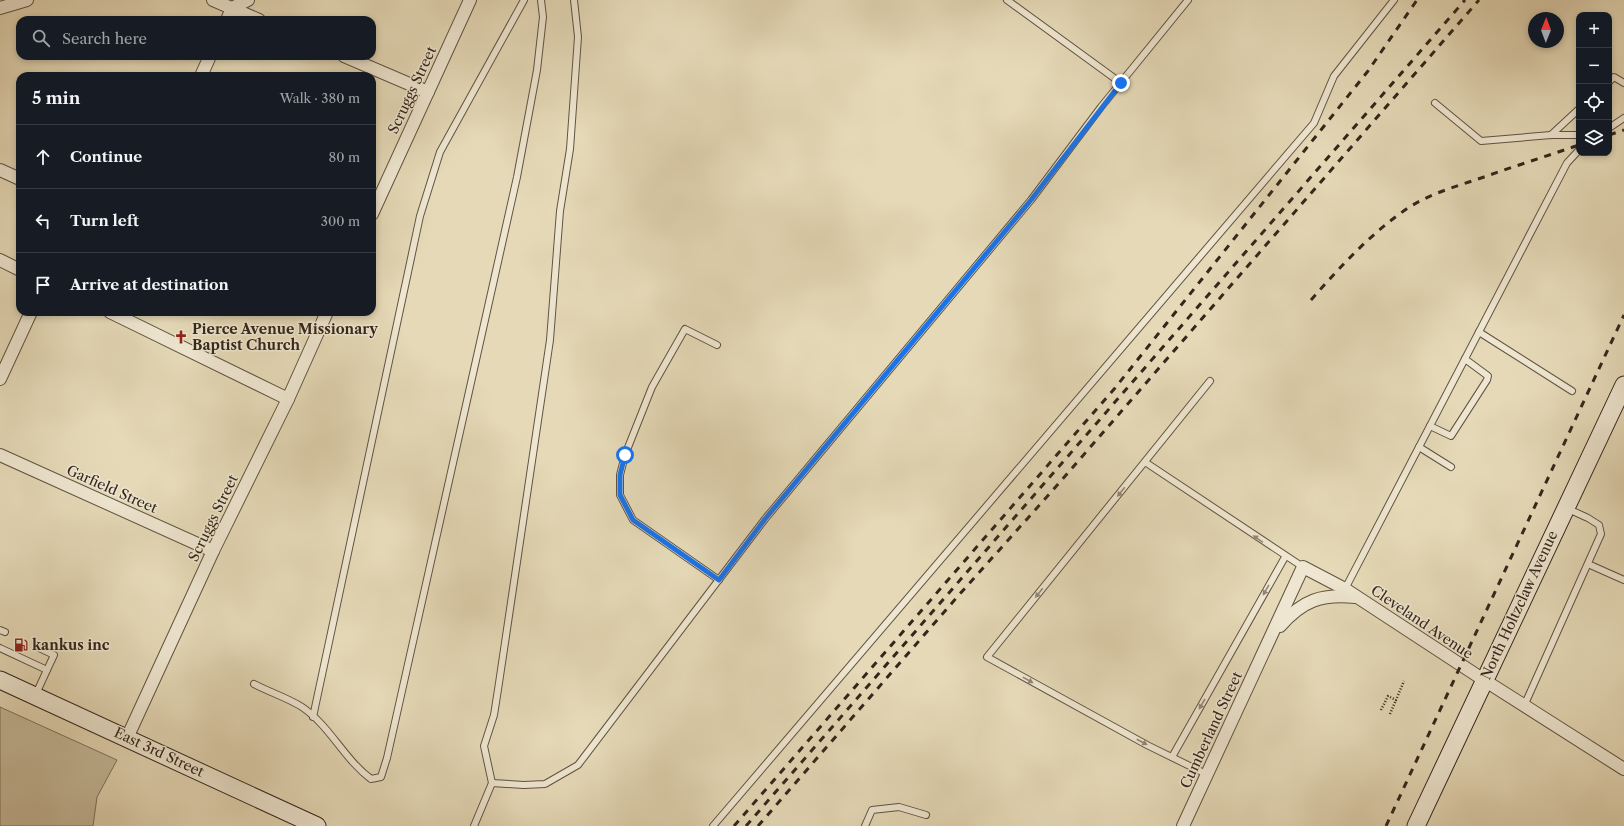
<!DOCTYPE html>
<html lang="en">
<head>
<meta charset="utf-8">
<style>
  :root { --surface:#171b24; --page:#242831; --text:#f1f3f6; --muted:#9ea1a6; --line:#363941 }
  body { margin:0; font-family:"Libre Caslon Text",serif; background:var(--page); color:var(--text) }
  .controls { position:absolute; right:12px; top:12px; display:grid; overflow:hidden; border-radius:8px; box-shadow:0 2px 6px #0003 }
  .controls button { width:36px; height:36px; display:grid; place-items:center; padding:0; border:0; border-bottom:1px solid var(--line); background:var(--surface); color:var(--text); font:20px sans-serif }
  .compass { position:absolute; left:1528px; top:12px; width:36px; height:36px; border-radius:50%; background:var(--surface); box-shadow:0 2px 6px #0003; rotate:1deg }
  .stop { position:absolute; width:12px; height:12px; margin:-9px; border:3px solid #1a73e8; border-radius:50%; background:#fff }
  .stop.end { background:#1a73e8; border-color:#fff; box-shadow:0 1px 4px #0008 }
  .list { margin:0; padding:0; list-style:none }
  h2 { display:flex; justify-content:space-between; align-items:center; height:52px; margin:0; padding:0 16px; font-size:17px }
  h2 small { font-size:13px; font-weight:400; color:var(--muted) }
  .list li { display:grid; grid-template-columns:26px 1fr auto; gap:12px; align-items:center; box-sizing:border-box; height:64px; padding:0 16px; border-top:1px solid var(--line) }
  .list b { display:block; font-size:15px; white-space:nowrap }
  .list em { font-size:13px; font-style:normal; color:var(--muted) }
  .icon { flex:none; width:22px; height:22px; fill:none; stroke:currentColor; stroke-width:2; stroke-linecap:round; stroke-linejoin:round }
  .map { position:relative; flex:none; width:1624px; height:826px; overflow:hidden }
  .search { position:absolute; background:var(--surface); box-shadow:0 2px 6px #0003; left:16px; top:16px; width:360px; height:44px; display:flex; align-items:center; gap:10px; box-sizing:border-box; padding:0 14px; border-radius:12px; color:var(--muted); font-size:15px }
  .panel { position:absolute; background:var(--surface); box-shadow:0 2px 6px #0003; left:16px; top:72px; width:360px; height:244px; border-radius:12px }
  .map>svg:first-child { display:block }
  .green { fill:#c7bb9c; stroke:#7e705c }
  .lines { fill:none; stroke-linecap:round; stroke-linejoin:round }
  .lane-casing { stroke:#605342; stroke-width:8 }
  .street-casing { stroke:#605342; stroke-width:14 }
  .secondary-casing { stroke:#34261b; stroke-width:19 }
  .path { stroke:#34261b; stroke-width:2.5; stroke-dasharray:1 2; stroke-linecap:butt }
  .lane { stroke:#eee6d0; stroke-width:6 }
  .street { stroke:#eee6d0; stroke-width:12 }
  .secondary { stroke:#eee6d0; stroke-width:17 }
  .rail { stroke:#34261b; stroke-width:3; stroke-dasharray:7 7; stroke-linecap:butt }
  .oneway { fill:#918676 }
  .route { stroke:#1a73e8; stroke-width:5 }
  .labels { text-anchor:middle; stroke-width:3; stroke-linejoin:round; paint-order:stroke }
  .street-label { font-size:14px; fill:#34261b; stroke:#eee6d0 }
  .poi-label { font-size:14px; font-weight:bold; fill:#34261b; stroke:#eee6d0; text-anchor:start }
</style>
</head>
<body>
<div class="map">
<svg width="1624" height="826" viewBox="0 0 1624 826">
  <rect width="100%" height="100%" fill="#e5d9b7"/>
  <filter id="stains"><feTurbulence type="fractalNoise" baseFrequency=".005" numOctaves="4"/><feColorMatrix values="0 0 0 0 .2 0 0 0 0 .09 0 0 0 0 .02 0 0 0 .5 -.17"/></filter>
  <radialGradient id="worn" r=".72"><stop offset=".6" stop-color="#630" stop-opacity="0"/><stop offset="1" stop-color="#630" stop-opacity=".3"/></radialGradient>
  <!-- green -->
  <path class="green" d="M0,707L117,760L97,797L93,826H0Z"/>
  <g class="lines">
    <!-- lane casing -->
    <g class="lane-casing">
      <g id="lane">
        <path d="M1007,0L1121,83"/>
        <path d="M1609,82L1614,77L1624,83"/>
        <path d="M1435,103L1481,141L1551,135H1579"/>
        <path d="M1609,128L1624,118"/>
        <path d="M1551,135L1579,109"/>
        <path d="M1479,332L1572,391"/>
        <path d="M717,345L685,329L652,387L625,455L620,475V495L633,520L719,580"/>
        <path d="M1430,426L1451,436L1487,380L1488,376L1465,359"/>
        <path d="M1419,447L1451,467"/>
        <path d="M1145,462L1303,567"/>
        <path d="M1588,564L1624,580"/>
        <path d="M1345,589L1567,163L1579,150"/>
        <path d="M0,630L5,632"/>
        <path d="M0,648L47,670L36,694"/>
        <path d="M39,648L54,655L47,670"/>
        <path d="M254,684C269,692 288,698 302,707C330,726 344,759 371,779L381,777L387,758L517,177L537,70L543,17L541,0"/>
        <path d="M1524,706L1601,534L1599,525L1588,518L1566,508"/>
        <path d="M313,717L420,216L440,152L524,0"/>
        <path d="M1172,757L1285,557"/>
        <path d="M1206,774L1147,745L987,657L1210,381"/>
        <path d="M492,783L484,746L494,715L499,683L550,340L560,211L570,149L578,37L574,0"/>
        <path d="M474,826L492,783L524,785L545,784L578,765L765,519L1031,200L1101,107L1188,0"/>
        <path d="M713,826L1314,123L1334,76L1394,0"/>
        <path d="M865,826L872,810L899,807L926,815"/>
      </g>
    </g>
    <!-- street casing -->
    <g class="street-casing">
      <g id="street">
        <path d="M213,0L259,20"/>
        <path d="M0,8L27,0"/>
        <path d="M227,20L232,8L248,0"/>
        <path d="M344,56L428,92"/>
        <path d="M201,76L210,56"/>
        <path d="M0,170L20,179"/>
        <path d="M372,214L470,0"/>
        <path d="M0,260L20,270"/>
        <path d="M110,312L288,399"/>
        <path d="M0,379L31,312"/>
        <path d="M0,455L213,551"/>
        <path d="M1280,626C1303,600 1321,594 1355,597"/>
        <path d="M127,738L213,551L288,399L327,312"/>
        <path d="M1183,826L1303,567L1345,589L1484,680L1624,769"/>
      </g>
    </g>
    <!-- secondary casing -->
    <g class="secondary-casing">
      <g id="secondary">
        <path d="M0,680L317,826"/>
        <path d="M1416,826L1624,385"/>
      </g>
    </g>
    <!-- path -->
    <g class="path">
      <path d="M1381,710L1388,696L1396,700L1404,681"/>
      <path d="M1390,714L1396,700"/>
    </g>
    <!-- lane -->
    <use href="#lane" class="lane"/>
    <!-- street -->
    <use href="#street" class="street"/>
    <!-- secondary -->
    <use href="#secondary" class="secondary"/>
    <!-- rail -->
    <g class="rail">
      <path d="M1609,135L1624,130"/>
      <path d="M1311,300C1340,267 1371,233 1408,208C1431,193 1458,186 1484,177C1515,166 1547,156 1579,145"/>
      <path d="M734,826L1115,388L1368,71L1417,0"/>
      <path d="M746,826L1465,0"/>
      <path d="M758,826L958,596L1053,490L1479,0"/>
      <path d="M1386,826L1624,315"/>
    </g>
  </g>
  <!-- one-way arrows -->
  <defs><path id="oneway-solid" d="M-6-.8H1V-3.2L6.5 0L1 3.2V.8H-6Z"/></defs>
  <g class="oneway">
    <use href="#oneway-solid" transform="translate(1121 492) rotate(129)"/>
    <use href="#oneway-solid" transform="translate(1258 539) rotate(-146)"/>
    <use href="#oneway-solid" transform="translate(1266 590) rotate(120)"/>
    <use href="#oneway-solid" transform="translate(1039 593) rotate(129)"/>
    <use href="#oneway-solid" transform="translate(1028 680) rotate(29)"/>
    <use href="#oneway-solid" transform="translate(1202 704) rotate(120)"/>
    <use href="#oneway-solid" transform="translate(1142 742) rotate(28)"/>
  </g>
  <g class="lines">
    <!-- route -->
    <path class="route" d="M625,455L620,475V495L633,520L719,580L765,519L1031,200L1121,83"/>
  </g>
  <!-- icons -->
  <defs>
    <g id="church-bare" transform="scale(1.08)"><path d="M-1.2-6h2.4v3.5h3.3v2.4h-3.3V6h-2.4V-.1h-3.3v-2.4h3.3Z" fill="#8f2418" stroke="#eee6d0" stroke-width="2.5" paint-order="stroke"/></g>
    <g id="fuel-bare" transform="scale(1.08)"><path d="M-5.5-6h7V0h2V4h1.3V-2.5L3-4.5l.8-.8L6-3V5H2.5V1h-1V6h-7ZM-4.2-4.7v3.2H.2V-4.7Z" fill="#8f2418" stroke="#eee6d0" stroke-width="2.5" paint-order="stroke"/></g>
  </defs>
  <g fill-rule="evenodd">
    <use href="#church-bare" x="181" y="337"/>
    <use href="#fuel-bare" x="21" y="645"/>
  </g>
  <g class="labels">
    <!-- street labels -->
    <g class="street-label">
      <text transform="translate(412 90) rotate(-65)" y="5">Scruggs Street</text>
      <text transform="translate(112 489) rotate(24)" y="5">Garfield Street</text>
      <text transform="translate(213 518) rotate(-64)" y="5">Scruggs Street</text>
      <text transform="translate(1519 605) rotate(-65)" y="5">North Holtzclaw Avenue</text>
      <text transform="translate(1422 622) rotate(34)" y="5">Cleveland Avenue</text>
      <text transform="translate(1211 730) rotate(-65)" y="5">Cumberland Street</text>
      <text transform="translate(159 752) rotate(25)" y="5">East 3rd Street</text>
    </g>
    <!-- poi labels -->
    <g class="poi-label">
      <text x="192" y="334">Pierce Avenue Missionary<tspan x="192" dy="16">Baptist Church</tspan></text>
      <text x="32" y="650">kankus inc</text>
    </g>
  </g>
  <rect width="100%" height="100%" filter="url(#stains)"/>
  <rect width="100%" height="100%" fill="url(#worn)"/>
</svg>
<div class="controls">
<button>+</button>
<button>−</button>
<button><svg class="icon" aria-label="locate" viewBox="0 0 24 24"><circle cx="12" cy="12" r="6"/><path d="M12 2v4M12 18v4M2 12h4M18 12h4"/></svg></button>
<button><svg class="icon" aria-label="layers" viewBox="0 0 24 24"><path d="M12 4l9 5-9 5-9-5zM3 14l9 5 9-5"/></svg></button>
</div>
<svg class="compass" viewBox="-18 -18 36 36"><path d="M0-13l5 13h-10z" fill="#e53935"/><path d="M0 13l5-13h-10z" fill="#9ea1a6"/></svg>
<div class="stop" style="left:625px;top:455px"></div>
<div class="stop end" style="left:1121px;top:83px"></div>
<div class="search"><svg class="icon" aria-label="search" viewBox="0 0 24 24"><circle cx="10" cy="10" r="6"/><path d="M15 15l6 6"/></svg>Search here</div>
<section class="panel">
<h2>5 min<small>Walk · 380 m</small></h2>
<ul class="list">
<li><svg class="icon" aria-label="ahead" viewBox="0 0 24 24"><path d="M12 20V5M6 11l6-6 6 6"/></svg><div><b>Continue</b></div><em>80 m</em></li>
<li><svg class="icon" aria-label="left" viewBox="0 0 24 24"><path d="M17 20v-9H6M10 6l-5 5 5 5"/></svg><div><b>Turn left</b></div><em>300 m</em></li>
<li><svg class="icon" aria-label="arrive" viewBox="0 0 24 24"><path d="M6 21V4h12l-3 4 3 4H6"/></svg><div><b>Arrive at destination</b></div></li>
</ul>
</section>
</div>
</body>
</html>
